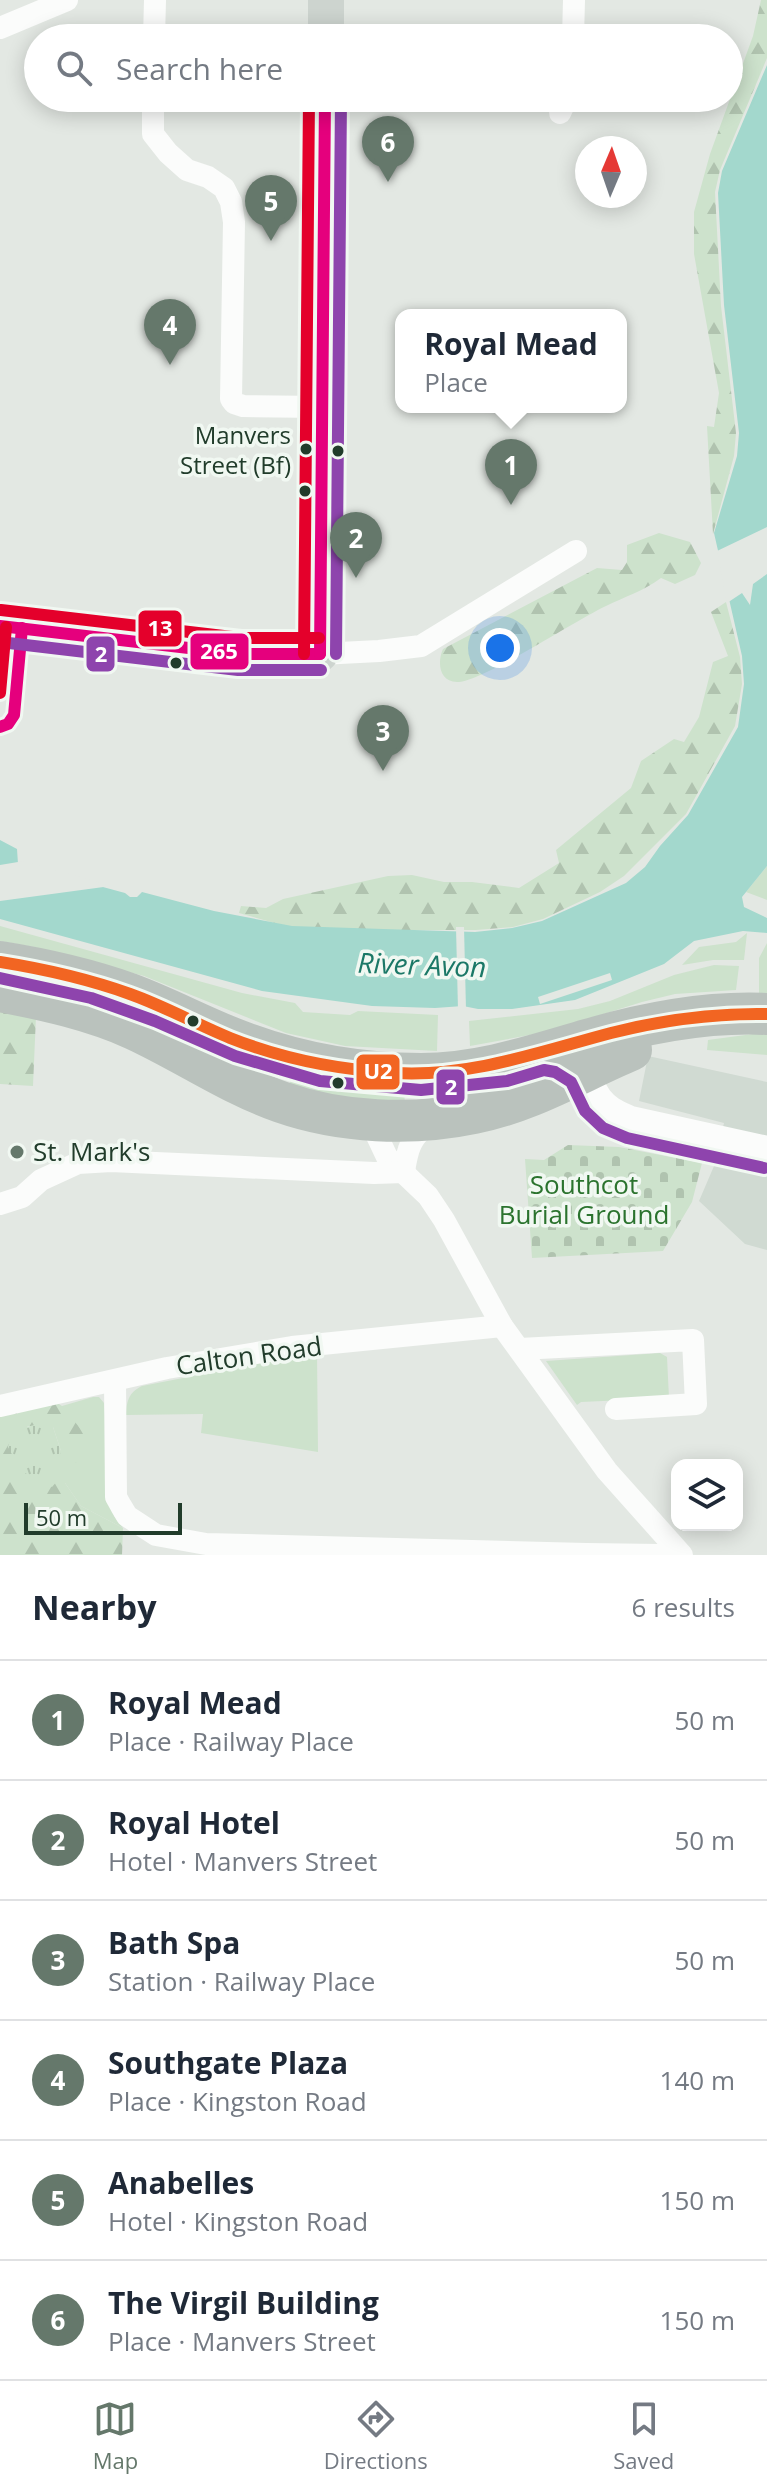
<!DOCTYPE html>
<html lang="en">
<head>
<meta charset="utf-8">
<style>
  :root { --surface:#fff; --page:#f6f6f7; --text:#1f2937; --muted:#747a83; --line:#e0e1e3; --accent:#65786b }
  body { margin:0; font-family:"Open Sans",sans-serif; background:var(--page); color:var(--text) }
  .controls { position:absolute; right:24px; bottom:24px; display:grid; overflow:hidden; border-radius:16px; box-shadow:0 4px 20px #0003 }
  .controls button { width:72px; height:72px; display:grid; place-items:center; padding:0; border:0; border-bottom:2px solid var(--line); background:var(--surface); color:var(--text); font:40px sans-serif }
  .compass { position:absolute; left:575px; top:136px; width:72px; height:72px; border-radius:50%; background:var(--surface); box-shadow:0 4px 20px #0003; rotate:2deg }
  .scale { position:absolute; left:24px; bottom:20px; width:158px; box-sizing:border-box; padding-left:8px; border:4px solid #213c2b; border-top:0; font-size:22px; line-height:28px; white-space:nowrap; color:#213c2b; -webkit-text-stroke:6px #f1f8f2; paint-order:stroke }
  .you { position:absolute; left:500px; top:648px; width:28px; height:28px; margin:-20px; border:6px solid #fff; border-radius:50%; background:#1a73e8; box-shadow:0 0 0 12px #1a73e833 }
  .badge { display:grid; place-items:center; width:52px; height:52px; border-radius:50%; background:var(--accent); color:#fff; font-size:26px; font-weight:700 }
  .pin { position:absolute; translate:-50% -66px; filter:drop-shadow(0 2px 4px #0008) }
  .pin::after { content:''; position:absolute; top:42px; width:28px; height:24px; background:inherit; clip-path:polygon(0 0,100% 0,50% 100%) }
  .popup { position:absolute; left:395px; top:309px; width:232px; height:104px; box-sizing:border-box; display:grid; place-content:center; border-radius:16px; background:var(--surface); filter:drop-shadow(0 2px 6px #0005); font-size:26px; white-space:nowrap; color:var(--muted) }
  .popup b { font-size:30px; color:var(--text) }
  .popup::after { content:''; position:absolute; left:50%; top:100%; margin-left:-16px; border:16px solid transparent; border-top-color:var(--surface) }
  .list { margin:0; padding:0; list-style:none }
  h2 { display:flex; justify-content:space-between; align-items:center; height:104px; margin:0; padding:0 32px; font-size:34px }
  h2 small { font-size:26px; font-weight:400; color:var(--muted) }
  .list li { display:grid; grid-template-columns:52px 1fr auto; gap:24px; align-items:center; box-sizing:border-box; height:120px; padding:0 32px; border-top:2px solid var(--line) }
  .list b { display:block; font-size:30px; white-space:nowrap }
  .list p { margin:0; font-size:26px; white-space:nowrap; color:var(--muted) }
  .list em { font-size:26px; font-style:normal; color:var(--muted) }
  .icon { flex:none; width:44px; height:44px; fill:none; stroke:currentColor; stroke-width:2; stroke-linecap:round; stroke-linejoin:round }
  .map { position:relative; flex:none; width:767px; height:1555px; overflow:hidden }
  .search { position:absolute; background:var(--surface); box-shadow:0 4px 20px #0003; left:24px; right:24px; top:24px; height:88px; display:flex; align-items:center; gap:20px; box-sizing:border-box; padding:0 28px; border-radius:44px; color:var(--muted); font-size:30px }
  .sheet { height:824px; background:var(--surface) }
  nav { display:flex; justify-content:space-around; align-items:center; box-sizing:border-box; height:112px; border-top:2px solid var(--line); background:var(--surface); font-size:22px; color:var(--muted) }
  nav a { display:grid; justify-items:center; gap:4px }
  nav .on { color:var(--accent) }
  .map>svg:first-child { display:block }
  .built { fill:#d0dad2 }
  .green { fill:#cde2cc }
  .forest { fill:url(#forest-firs); fill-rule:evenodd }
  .cemetery { fill:url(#cemetery-stones) }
  .park { fill:url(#park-tufts) }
  .water { fill:#a3d8cd }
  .pier { fill:#e3e8e3 }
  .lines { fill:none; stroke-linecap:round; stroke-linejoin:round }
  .street { stroke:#fbfcfb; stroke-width:22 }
  .secondary { stroke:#fbfcfb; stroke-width:32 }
  .primary { stroke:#cdd4cf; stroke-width:36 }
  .highway { stroke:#bac2bd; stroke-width:42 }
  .bus-1-casing { stroke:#f1f8f2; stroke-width:18 }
  .bus-2-casing { stroke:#f1f8f2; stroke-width:18 }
  .bus-3-casing { stroke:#f1f8f2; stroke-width:18 }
  .bus-4-casing { stroke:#f1f8f2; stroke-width:18 }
  .bus-1 { stroke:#f26522; stroke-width:12 }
  .bus-2 { stroke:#e5007d; stroke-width:12 }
  .bus-3 { stroke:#8e44ad; stroke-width:12 }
  .bus-4 { stroke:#e4002b; stroke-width:12 }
  .bus-dot { fill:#213c2b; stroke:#f1f8f2; stroke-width:3 }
  .poi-dot { fill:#65786b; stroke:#f1f8f2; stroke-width:3 }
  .labels { text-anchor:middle; stroke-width:7; stroke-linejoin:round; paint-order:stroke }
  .bus-label { font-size:24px; fill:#213c2b; stroke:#f1f8f2; text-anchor:end }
  .poi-label { font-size:26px; fill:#213c2b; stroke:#f1f8f2; text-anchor:start }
  .park-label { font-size:26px; fill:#2b732e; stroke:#f1f8f2 }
  .street-label { font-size:26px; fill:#213c2b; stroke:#f1f8f2 }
  .water-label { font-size:28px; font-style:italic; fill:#1b7867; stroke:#f1f8f2 }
  .line-badge { stroke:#f1f8f2; stroke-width:3 }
  .badge-label { font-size:22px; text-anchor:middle; font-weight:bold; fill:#fff }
</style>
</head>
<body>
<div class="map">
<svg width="767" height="1555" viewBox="0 0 767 1555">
  <defs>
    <pattern id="forest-firs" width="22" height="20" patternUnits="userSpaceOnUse" patternTransform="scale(2)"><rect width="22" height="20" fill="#cde2cc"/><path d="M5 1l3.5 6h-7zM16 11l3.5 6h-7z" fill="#b0c3af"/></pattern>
    <pattern id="cemetery-stones" width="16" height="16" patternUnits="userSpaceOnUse" patternTransform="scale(2)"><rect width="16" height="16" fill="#cde2cc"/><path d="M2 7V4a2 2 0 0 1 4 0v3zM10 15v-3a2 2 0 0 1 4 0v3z" fill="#b0c3af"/></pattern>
    <pattern id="park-tufts" width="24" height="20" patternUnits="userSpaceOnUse" patternTransform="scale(2)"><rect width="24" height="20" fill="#cde2cc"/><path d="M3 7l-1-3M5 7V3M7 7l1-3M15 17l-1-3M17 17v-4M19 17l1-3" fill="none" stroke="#b0c3af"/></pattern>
  </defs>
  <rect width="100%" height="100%" fill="#e3e8e3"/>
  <!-- built -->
  <path class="built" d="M648,1056L767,1082V1250L745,1244L699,1201L714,1166L724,1123L639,1101Z"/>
  <!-- green -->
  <g class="green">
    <path d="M767,866V900L746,892Z"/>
    <path d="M0,926L242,993L295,1003L303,1012L350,1015L358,1011L438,1015L437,1051L345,1046L286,1033L144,976L34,947L0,941Z"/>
    <path d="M747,933L744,960H713L682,965L699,947L736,942Z"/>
    <path d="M767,943V993H759V958Z"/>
    <path d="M714,965L739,966L736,990L675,994L642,1002L546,1032L470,1046L469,1021L578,1009L610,1001L674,975Z"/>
    <path d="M767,1032V1055L707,1050L708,1040Z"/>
    <path d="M292,1077L404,1088L405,1106L337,1097L289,1085Z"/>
    <path d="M317,1352L318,1452L201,1433L203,1414L126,1415C127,1401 128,1393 142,1386Z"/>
    <path d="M660,1353L667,1357L669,1398L581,1402L577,1405L546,1361Z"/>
    <path d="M93,1397H99L104,1403L114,1516L123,1528L81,1506L65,1483L62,1406Z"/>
  </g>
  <!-- forest -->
  <g class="forest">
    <path d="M761,0H767V58L720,170L715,192L721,306L736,433L734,456L713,534L707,426L714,427L719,393L694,254V212L710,154L753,36Z"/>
    <path d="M659,533L690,542L701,563L695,575L675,584L661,578C644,591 624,597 606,606C576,620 482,682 457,682C439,682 437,662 443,649L597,568L622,570L627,562V545Z"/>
    <path d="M726,602L740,657L742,684L735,726L686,814L624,876L600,892L543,919L513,927L476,930H299L239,913L241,906L266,908L283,899L388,876L412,875L444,882H472L519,888L559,863L556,850L631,788L641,761L674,739L684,742L699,717L713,662L728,656L711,612Z"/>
    <path d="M0,1006L36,1016L33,1086L0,1084Z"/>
    <path d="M39,1391L62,1406L88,1438L77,1462L66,1464L65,1483L81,1506L123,1528L122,1555H0V1400ZM27,1426L53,1427L61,1451Z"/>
  </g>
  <!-- cemetery -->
  <path class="cemetery" d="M568,1145L619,1147L702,1163L692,1202L663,1251L532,1258L525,1159L544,1160Z"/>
  <!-- park -->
  <path class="park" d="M42,1423L53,1427L61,1451L58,1480L52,1487L21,1471L8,1447C12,1429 26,1427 42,1423Z"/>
  <!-- water -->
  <path class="water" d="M767,65V866L742,897L744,907L767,918V933L743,931L694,941L664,964L575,1000L512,1009H478L463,1006L435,1008L372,1006L262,991L0,919V840L17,849L18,864L125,893L130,897H137L142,892L214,911L292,926L475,932L512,928L542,921L626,883L645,867L660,846L688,815L738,727L744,684L742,656L714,533L737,456L739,433L724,305L718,193L722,171Z"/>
  <!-- pier -->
  <g class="pier">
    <path d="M767,527V574L753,584L750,605L742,593L727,603L717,551Z"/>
    <path d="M24,861L111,886L0,901V865Z"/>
    <path d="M456,927H464L466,1010H458Z"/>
    <path d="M610,973L612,980L540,1004L538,997Z"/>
  </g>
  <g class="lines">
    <!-- street -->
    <g class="street">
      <path d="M0,28L67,0"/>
      <path d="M154,38L155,0"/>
      <path d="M573,38L574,0"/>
      <path d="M153,98V134L168,153L187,170L208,177L224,188L231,202L234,222L231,399L234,403L243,406L323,407"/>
      <path d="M560,113L567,98"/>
      <path d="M320,654L379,651L421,646L576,551"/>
      <path d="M369,1119L387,1157L428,1196L444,1220L502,1326L607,1471L682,1555"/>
      <path d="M404,1172C407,1150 411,1134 432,1123"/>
      <path d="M0,1204L22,1197L41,1180L78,1163L111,1161L374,1173L404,1172"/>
      <path d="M520,1349L693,1340L696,1404L616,1409"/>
      <path d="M115,1381L116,1497L121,1506L127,1516L156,1535L206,1544L586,1554L659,1555L676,1550"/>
      <path d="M0,1406L167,1368L292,1347L502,1326"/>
    </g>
    <!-- secondary -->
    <path class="secondary" d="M567,1060C585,1069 586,1085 597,1100C606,1112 617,1116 630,1122L767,1152"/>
    <!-- primary -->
    <g class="primary">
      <path d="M326,38V0"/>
      <path d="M0,626C108,632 212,662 320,654L325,98"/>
    </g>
    <!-- highway -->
    <g class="highway">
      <path d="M0,962C44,969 88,979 130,994C168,1008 204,1028 242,1042C298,1063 360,1074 421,1074C479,1074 532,1056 587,1040C645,1023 706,1011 767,1014"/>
      <path d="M0,991C46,1000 92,1010 134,1029C184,1052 230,1084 281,1102C341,1123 412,1126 474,1113C530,1102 579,1072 631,1050"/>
    </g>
    <!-- bus-1 casing -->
    <g class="bus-1-casing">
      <path id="bus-1" d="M0,962C44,969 88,979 130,994C164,1006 196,1024 230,1038C283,1059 339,1070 396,1073C471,1077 539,1052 611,1033C662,1020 714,1013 767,1014"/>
    </g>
    <!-- bus-2 casing -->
    <g class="bus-2-casing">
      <g id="bus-2">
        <path d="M0,626L240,654H320"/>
        <path d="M320,654L325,98"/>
        <path d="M0,727L8,724L14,715L22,628"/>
      </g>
    </g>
    <!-- bus-3 casing -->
    <g class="bus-3-casing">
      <g id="bus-3">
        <path d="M0,642L238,670H321"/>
        <path d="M336,654L341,98"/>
        <path d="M0,978L91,998L155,1021L235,1056L320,1081L421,1090L507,1081L544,1070L555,1072L571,1082L585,1111L603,1128L627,1138L764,1168"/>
      </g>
    </g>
    <!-- bus-4 casing -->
    <g class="bus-4-casing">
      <g id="bus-4">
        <path d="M1,610L241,638H319"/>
        <path d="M304,654L309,98"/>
        <path d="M0,693L6,627"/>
      </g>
    </g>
    <!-- bus-1 -->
    <use href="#bus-1" class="bus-1"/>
    <!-- bus-2 -->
    <use href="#bus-2" class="bus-2"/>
    <!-- bus-3 -->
    <use href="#bus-3" class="bus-3"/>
    <!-- bus-4 -->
    <use href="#bus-4" class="bus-4"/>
  </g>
  <!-- markers -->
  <g class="bus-dot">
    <circle cx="306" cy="449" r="7"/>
    <circle cx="338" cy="451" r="7"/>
    <circle cx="305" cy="491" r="7"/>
    <circle cx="176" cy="663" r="7"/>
    <circle cx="193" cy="1021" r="7"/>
    <circle cx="338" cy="1083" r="7"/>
  </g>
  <circle class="poi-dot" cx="17" cy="1152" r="8"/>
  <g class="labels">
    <!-- bus labels -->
    <g class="bus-label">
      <text x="291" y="444">Manvers<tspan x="291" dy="30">Street (Bf)</tspan></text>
    </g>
    <!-- poi labels -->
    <g class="poi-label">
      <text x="33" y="1161">St. Mark's</text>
    </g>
    <!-- park labels -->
    <g class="park-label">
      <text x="584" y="1194">Southcot<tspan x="584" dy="30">Burial Ground</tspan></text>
    </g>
    <!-- street labels -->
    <g class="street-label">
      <text transform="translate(249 1356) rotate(-8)" y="9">Calton Road</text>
    </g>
    <!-- water labels -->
    <g class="water-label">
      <text transform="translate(422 965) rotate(2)" y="10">River Avon</text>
    </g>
  </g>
  <g class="line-badge">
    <rect x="137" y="609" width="46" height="39" rx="8" fill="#e4002b"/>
    <rect x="189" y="632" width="61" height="39" rx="8" fill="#e5007d"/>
    <rect x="85" y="635" width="31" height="38" rx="8" fill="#8e44ad"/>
    <rect x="355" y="1053" width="46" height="38" rx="8" fill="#f26522"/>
    <rect x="435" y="1068" width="31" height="38" rx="8" fill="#8e44ad"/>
  </g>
  <g class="badge-label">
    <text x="160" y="636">13</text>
    <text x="219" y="659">265</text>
    <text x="101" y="662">2</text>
    <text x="378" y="1079">U2</text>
    <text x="451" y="1095">2</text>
  </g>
</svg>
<div class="controls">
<button><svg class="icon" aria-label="layers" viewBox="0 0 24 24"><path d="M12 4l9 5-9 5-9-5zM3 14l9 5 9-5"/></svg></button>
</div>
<svg class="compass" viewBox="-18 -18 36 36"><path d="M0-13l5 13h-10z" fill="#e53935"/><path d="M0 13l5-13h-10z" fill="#747a83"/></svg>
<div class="scale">50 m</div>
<div class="you"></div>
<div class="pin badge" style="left:511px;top:505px">1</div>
<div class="popup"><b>Royal Mead</b>Place</div>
<div class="pin badge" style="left:356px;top:578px">2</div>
<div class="pin badge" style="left:383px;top:771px">3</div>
<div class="pin badge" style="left:170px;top:365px">4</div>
<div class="pin badge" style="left:271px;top:241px">5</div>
<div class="pin badge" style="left:388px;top:182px">6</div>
<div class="search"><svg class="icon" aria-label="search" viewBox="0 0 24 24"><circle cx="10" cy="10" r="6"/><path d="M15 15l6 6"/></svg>Search here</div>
</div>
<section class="sheet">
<h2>Nearby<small>6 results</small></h2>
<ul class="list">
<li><span class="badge">1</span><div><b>Royal Mead</b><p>Place · Railway Place</p></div><em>50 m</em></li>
<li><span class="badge">2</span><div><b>Royal Hotel</b><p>Hotel · Manvers Street</p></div><em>50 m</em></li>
<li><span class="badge">3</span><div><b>Bath Spa</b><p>Station · Railway Place</p></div><em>50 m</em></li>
<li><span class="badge">4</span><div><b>Southgate Plaza</b><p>Place · Kingston Road</p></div><em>140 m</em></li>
<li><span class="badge">5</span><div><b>Anabelles</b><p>Hotel · Kingston Road</p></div><em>150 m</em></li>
<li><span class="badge">6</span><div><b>The Virgil Building</b><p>Place · Manvers Street</p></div><em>150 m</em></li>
</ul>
</section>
<nav>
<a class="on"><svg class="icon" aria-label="map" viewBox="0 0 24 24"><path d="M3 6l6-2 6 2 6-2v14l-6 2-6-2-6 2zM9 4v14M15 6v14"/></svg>Map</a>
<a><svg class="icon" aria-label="directions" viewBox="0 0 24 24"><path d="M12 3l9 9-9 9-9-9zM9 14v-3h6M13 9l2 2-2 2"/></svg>Directions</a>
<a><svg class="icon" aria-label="saved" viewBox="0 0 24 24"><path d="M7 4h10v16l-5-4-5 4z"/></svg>Saved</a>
</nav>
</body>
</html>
